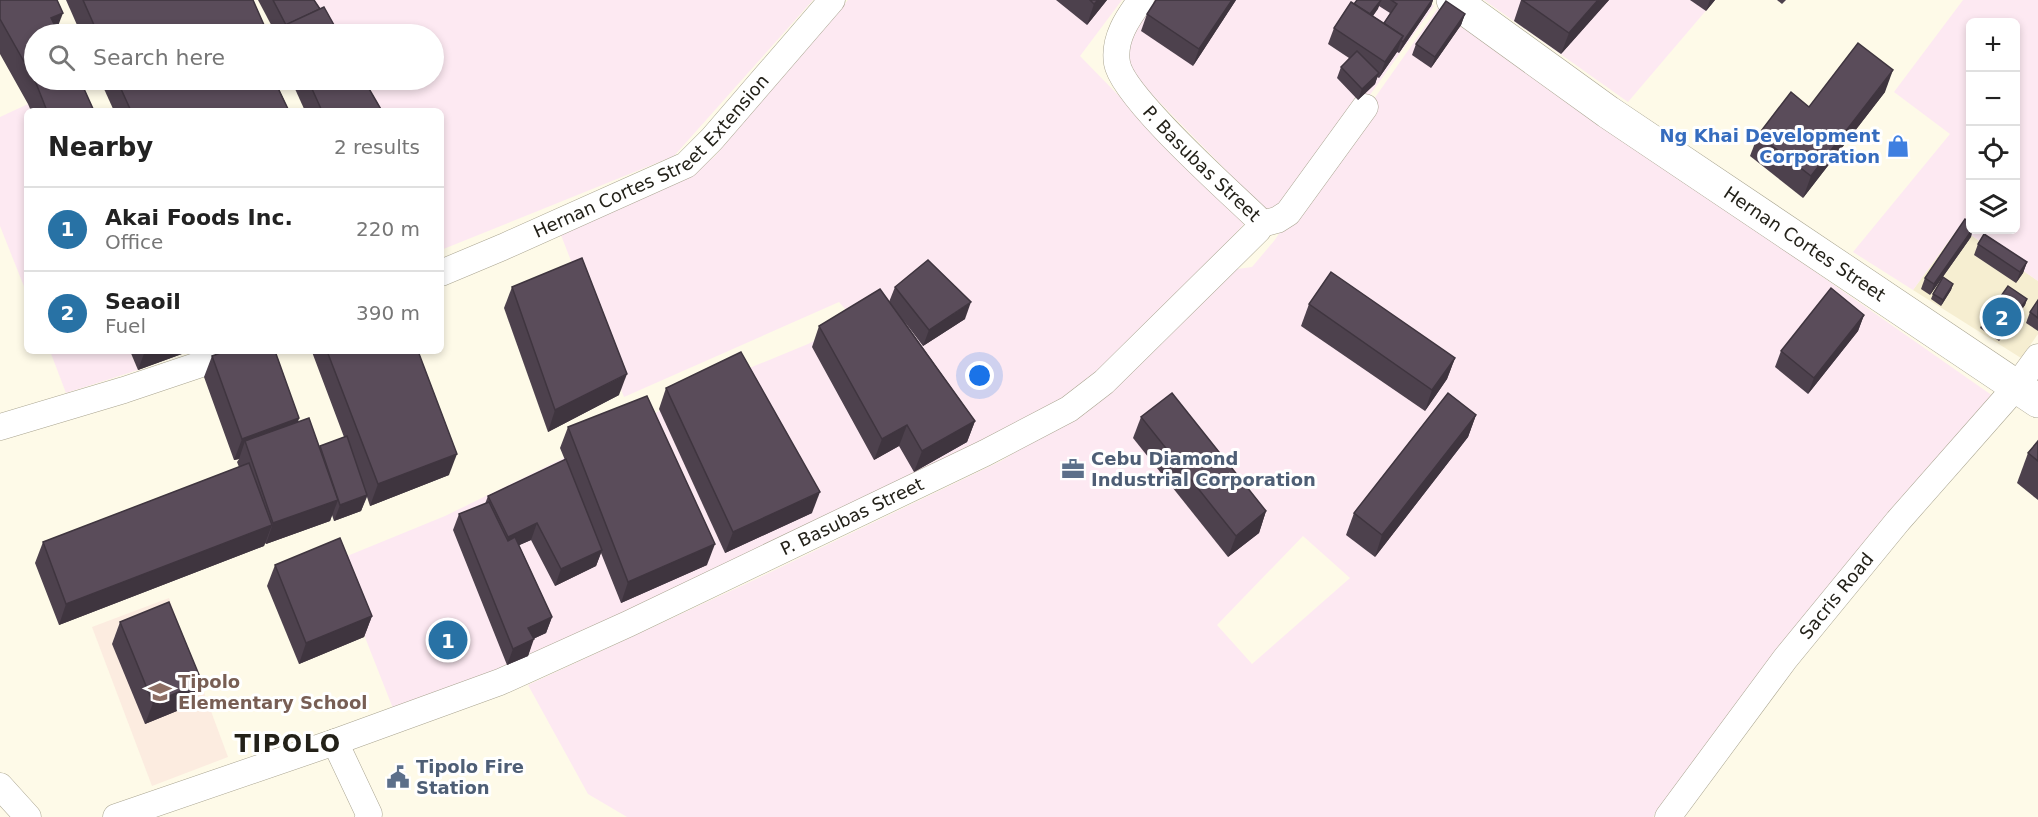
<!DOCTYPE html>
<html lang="en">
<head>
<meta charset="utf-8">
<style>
  :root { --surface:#fff; --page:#f2f2f2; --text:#222; --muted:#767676; --line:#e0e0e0; --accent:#2872a5 }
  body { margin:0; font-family:"DejaVu Sans",sans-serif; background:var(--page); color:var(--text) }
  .controls { position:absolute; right:18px; top:18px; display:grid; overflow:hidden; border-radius:9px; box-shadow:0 3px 9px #0003 }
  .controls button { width:54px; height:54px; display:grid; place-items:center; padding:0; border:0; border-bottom:2px solid var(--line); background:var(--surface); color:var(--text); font:30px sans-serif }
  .you { position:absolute; left:980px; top:376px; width:21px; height:21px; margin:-15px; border:4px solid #fff; border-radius:50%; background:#1a73e8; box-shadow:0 0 0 9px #1a73e833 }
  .badge { display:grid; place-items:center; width:39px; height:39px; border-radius:50%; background:var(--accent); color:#fff; font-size:20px; font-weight:700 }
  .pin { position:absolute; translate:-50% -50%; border:3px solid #fff; box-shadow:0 2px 6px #0006 }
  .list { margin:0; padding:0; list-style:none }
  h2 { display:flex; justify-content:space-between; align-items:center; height:78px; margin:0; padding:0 24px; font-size:26px }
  h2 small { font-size:20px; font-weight:400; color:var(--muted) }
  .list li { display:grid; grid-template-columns:39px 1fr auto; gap:18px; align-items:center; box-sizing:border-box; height:84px; padding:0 24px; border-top:2px solid var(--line) }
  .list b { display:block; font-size:22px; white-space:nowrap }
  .list p { margin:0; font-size:20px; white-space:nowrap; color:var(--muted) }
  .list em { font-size:20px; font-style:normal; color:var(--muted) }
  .icon { flex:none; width:33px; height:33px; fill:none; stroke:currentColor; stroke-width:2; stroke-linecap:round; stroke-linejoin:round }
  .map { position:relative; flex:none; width:2038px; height:817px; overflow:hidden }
  .search { position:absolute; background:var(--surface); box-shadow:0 3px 9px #0003; left:24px; top:24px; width:420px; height:66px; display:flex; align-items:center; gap:15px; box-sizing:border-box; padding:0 21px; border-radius:33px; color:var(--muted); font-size:22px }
  .panel { position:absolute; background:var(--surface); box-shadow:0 3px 9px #0003; left:24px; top:108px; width:420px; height:246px; border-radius:9px }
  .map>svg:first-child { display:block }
  .built { fill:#f6eed1 }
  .industrial { fill:#fde9f2; fill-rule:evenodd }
  .education { fill:#fcece0 }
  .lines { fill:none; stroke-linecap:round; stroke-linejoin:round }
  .minor-casing { stroke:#a9a490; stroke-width:27 }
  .major-casing { stroke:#a9a490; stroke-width:34 }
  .minor { stroke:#fff; stroke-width:26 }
  .major { stroke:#fff; stroke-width:33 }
  .wall { fill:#4d414d; fill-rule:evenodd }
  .shaded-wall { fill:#3f353f }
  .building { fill:#5a4c5a; stroke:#3f353f; stroke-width:1.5 }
  .labels { text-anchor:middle; stroke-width:6; stroke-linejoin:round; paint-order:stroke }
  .shop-label { font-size:18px; font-weight:bold; fill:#366cbe; stroke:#fff; text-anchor:end }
  .street-label { font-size:18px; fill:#232119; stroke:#fff }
  .service-label { font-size:18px; font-weight:bold; fill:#4e5e75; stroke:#fff; text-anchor:start }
  .education-label { font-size:18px; font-weight:bold; fill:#785e54; stroke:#fff; text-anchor:start }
  .district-label { font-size:24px; font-weight:bold; letter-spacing:1.5px; fill:#232119; stroke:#fff }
</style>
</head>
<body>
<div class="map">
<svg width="2038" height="817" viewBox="0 0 2038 817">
  <rect width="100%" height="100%" fill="#fefae8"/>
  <!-- built -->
  <path class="built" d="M1959,227L2038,281V334L2021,358L1913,290Z"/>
  <!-- industrial -->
  <g class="industrial">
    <path d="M300,0H813L674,156L441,250V111H363L345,80H434V34H320Z"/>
    <path d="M848,0H1122L1080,56L1244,224L1161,315L1115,360L1056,405L627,612L505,667L394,711L335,561L445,516L735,374L808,344L855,320L839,302L624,397L559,230L681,181L714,157Z"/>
    <path d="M1154,0H1426L1434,6L1284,214H1269L1134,76L1125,55L1133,31Z"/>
    <path d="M1484,0H1715L1628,102Z"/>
    <path d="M1963,0H2038V281L1959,227L1913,290L1853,252L1950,134L1894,92ZM1970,22H2016V230H1970Z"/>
    <path d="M1438,8L1993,396L1779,652L1653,817H627L588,794L528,685L752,581L1001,461L1082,411L1230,270L1252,267L1274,241ZM1303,536L1350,578L1252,664L1217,625Z"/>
    <path d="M28,104L31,111H27V294L0,226V117Z"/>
    <path d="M50,351H130L138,370L66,393Z"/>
  </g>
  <!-- education -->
  <path class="education" d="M169,598L228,757L152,786L92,627Z"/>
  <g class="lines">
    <!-- minor casing -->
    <g class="minor-casing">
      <g id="minor">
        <path id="s1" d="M1141,0C1128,17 1113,39 1117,63C1122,96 1229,191 1258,219L1261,224"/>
        <path d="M1261,224L1277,220L1288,213L1365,107"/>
        <path id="s2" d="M441,273L503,247L686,165L712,139L832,0"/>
        <path d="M0,427L124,390L240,351"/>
        <path d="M335,742L369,814L368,817"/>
        <path d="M0,786L28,817"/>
        <path id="s3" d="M116,817L335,742L500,682L628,624L985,453L1069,409L1104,382L1258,230L1261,224"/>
        <path id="s4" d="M1668,817L1785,659L1898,521L2016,387L2038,357"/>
      </g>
    </g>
    <!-- major casing -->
    <g class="major-casing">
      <g id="major">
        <path id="s5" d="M1453,0L1608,112L2038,401"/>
      </g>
    </g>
    <!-- minor -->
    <use href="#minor" class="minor"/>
    <!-- major -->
    <use href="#major" class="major"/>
  </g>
  <!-- wall -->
  <g class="wall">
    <path d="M0,0L57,29L94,111H31L28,104L0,54Z"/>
    <path d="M66,0H253L268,34H81Z"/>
    <path d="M258,0H314L339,34H276Z"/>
    <path d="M1056,0H1107L1087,25Z"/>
    <path d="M1236,0L1193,66L1141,31L1147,14Z"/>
    <path d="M1357,0H1433L1431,6L1399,53L1397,52L1379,78L1377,77L1375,84L1358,100L1337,78L1341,67L1349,58L1328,44L1334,28ZM1379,6L1390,13L1384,23L1373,16Z"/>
    <path d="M1521,0H1609L1561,54L1514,21Z"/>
    <path d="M1690,0H1715L1706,11Z"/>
    <path d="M1777,0H1786L1782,4Z"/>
    <path d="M1465,14L1461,25L1431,68L1412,55L1416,44Z"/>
    <path d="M100,80H275L289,111H114Z"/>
    <path d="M291,80H364L382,111H305Z"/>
    <path d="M1885,92L1803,198L1750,156L1758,135L1809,107Z"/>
    <path d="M1971,237L1930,295L1921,289L1925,278Z"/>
    <path d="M1978,244L2027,262L2023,273L2016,283L1974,255Z"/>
    <path d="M1953,284L1951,290L1941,306L1931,299L1933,294Z"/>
    <path d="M512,287L619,395L548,432L504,308Z"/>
    <path d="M895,287L965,319L923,346L904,321L975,421L967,442L914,472L899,446L874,460L812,347L819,326L889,302Z"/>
    <path d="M2027,299L2025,305L1999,341L1980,328L1982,323Z"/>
    <path d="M2038,300V331L2026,323L2030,312Z"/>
    <path d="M1309,304L1455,358L1447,379L1425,411L1301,326Z"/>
    <path d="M1864,315L1858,331L1808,394L1775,367L1781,351Z"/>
    <path d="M130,351H190L138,370Z"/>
    <path d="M313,351H418L449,475L370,506L367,497L361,511L334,521L332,515L330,521L266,544L265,543L264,546L59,625L35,563L43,542L239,467L237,462L239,459L234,460L204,377L212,356L299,418L298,422L319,448L320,446L344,437L312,352Z"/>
    <path d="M666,388L812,513L725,553L659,409Z"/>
    <path d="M1476,415L1468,437L1375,557L1346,535L1354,513Z"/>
    <path d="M1141,417L1266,511L1259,533L1228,557L1133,438Z"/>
    <path d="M568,427L707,565L621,603L601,553L596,566L555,586L531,540L519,545L552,617L546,633L533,639L528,656L507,665L453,530L459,514L485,504L488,496L565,460L560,448Z"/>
    <path d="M2038,441V500L2017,483L2028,453Z"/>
    <path d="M275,565L372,616L364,637L299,664L267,586Z"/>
    <path d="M120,622L194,704L145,724L112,644Z"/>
  </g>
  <!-- shaded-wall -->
  <g class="shaded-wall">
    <path d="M1098,0H1107L1087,25L1094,4Z"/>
    <path d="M1232,0H1236L1193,66L1199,49Z"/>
    <path d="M1381,0L1378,9L1364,28L1368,17Z"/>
    <path d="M1432,0H1433L1431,6L1399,53L1403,42Z"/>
    <path d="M1598,0H1609L1561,54L1569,33Z"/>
    <path d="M1710,0H1715L1706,11Z"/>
    <path d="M63,13L55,34L51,18Z"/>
    <path d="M1465,14L1461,25L1431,68L1435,57Z"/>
    <path d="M1403,36L1397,52L1379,78L1385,62Z"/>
    <path d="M1893,70L1885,92L1803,198L1811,176Z"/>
    <path d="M1379,73L1375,84L1358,100L1362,89Z"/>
    <path d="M1972,230H1973L1971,237L1930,295L1934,284Z"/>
    <path d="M2027,262L2023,273L2016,283L2020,272Z"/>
    <path d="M1953,284L1951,290L1941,306L1943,300Z"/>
    <path d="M2027,299L2025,305L1999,341L2001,336Z"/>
    <path d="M971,302L965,319L923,346L929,330Z"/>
    <path d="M1864,315L1858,331L1808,394L1814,378Z"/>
    <path d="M145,351H190L138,370Z"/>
    <path d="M1455,358L1447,379L1425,411L1432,390Z"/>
    <path d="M627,374L619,395L548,432L555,410Z"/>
    <path d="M1476,415L1468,437L1375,557L1382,535Z"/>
    <path d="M299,418L291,440L245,441L239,459L234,460L242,439Z"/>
    <path d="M975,421L967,442L914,472L922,451Z"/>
    <path d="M907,425L899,446L874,460L882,439Z"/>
    <path d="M457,454L449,475L370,506L378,484Z"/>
    <path d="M820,492L812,513L725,553L733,532Z"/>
    <path d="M367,495L361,511L334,521L340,505Z"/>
    <path d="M338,500L330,521L266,544L273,523Z"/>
    <path d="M1266,511L1259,533L1228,557L1236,536Z"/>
    <path d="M537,523L531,540L502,553L508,537Z"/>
    <path d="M272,525L264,546L59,625L66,604Z"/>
    <path d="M715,544L707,565L621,603L628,582Z"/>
    <path d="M602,550L596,566L555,586L561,569Z"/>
    <path d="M372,616L364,637L299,664L306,643Z"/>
    <path d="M552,617L546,633L522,644L528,628Z"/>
    <path d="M534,639L528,656L507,665L513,649Z"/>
    <path d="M202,682L194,704L145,724L153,703Z"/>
  </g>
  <!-- building -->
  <g class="building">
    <path d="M0,0H57L63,13L51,18L59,34H34V80H80L94,111H47L36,83L0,19Z"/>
    <path d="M83,0H253L268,34H98Z"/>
    <path d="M273,0H314L320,9L286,25Z"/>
    <path d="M1090,0H1098L1094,4Z"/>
    <path d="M1156,0H1232L1199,49L1147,14Z"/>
    <path d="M1357,0H1381L1370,14L1354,4Z"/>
    <path d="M1391,0H1432L1403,42L1401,40L1403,36L1384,23L1397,4Z"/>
    <path d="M1522,0H1598L1569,33Z"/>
    <path d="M1446,1L1465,14L1435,57L1416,44Z"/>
    <path d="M1351,2L1403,36L1385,62L1334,28Z"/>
    <path d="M324,7L339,34H289L285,25Z"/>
    <path d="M1858,43L1893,70L1811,176L1758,135L1791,92L1809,107Z"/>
    <path d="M1357,51L1379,73L1362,89L1341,67Z"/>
    <path d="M117,80H274L289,111H131Z"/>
    <path d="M308,80H364L382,111H322Z"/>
    <path d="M1965,219L1971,223V230H1972L1934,284L1925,278Z"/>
    <path d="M1984,234L2027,262L2020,272L1978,244Z"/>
    <path d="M582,258L627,374L555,410L512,287Z"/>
    <path d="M928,260L971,302L929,330L895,287Z"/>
    <path d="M1331,272L1455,358L1432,390L1309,304Z"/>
    <path d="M1943,277L1953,284L1943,300L1933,294Z"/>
    <path d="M2008,286L2027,299L2001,336L1982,323Z"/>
    <path d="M1831,288L1864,315L1814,378L1781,351Z"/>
    <path d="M880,289L975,421L922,451L907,425L882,439L819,326Z"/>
    <path d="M2038,300V318L2030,312Z"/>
    <path d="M226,351H275L299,418L242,439L212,356Z"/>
    <path d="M327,351H418L457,454L378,484Z"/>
    <path d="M741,352L820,492L733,532L666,388Z"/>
    <path d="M1172,393L1266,511L1236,536L1141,417Z"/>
    <path d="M1448,393L1476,415L1382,535L1354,513Z"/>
    <path d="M647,396L715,544L628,582L568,427Z"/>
    <path d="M309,418L338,500L273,523L245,441Z"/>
    <path d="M347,436L367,495L340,505L320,446Z"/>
    <path d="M2038,441V461L2028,453Z"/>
    <path d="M566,459L602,550L561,569L537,523L508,537L488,496Z"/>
    <path d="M249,463L272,525L66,604L43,542Z"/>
    <path d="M489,502L508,541L515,537L552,617L528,628L534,639L513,649L459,514Z"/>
    <path d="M340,538L372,616L306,643L275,565Z"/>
    <path d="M169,602L202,682L153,703L120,622Z"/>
  </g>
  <!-- icons -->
  <defs>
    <g id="shop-bare" transform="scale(1.8)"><path d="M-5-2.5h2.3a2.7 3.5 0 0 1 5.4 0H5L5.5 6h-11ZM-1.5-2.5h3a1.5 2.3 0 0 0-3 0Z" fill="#3f7fe0" stroke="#fff" stroke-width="2.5" paint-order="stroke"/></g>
    <g id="office-bare" transform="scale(1.8)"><path d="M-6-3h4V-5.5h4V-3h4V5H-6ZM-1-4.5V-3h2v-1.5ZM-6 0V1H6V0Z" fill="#5c6f8a" stroke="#fff" stroke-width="2.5" paint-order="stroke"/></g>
    <g id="school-bare" transform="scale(1.8)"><path d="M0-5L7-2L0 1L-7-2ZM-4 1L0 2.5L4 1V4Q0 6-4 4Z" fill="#8d6e63" stroke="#fff" stroke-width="2.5" paint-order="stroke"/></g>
    <g id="civic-bare" transform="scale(1.8)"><path d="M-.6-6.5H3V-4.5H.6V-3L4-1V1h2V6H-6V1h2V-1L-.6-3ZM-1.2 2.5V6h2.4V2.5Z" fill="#5c6f8a" stroke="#fff" stroke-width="2.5" paint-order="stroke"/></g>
  </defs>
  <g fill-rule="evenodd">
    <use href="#shop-bare" x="1898" y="146"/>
    <use href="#office-bare" x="1073" y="469"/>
    <use href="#school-bare" x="160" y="692"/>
    <use href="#civic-bare" x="398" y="777"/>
  </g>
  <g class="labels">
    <!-- shop labels -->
    <g class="shop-label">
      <text x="1880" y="142">Ng Khai Development<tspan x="1880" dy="21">Corporation</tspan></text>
    </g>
    <!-- street labels -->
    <g class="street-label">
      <text dy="6" stroke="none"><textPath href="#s2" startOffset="244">Hernan Cortes Street Extension</textPath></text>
      <text dy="6" stroke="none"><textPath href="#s1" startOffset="202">P. Basubas Street</textPath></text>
      <text dy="6" stroke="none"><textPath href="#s5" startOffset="428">Hernan Cortes Street</textPath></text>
      <text dy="6" stroke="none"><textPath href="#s3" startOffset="796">P. Basubas Street</textPath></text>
      <text dy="6" stroke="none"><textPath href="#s4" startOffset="278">Sacris Road</textPath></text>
    </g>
    <!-- service labels -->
    <g class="service-label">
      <text x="1091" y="465">Cebu Diamond<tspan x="1091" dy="21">Industrial Corporation</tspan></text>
      <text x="416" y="773">Tipolo Fire<tspan x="416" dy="21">Station</tspan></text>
    </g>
    <!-- education labels -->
    <g class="education-label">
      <text x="178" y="688">Tipolo<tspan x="178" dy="21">Elementary School</tspan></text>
    </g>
    <!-- district labels -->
    <g class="district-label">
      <text x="288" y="752">TIPOLO</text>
    </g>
  </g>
</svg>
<div class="controls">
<button>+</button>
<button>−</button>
<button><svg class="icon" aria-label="locate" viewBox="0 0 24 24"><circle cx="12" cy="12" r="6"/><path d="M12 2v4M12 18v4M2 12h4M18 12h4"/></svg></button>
<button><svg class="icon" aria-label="layers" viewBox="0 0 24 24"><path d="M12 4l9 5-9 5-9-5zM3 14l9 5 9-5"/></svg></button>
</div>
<div class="you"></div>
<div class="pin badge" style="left:448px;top:640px">1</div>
<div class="pin badge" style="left:2002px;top:317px">2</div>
<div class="search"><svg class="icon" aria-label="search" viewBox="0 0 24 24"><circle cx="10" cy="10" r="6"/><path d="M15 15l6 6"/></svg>Search here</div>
<section class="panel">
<h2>Nearby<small>2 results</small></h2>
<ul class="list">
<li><span class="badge">1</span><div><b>Akai Foods Inc.</b><p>Office</p></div><em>220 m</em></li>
<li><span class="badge">2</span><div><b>Seaoil</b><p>Fuel</p></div><em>390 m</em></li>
</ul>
</section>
</div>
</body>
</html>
